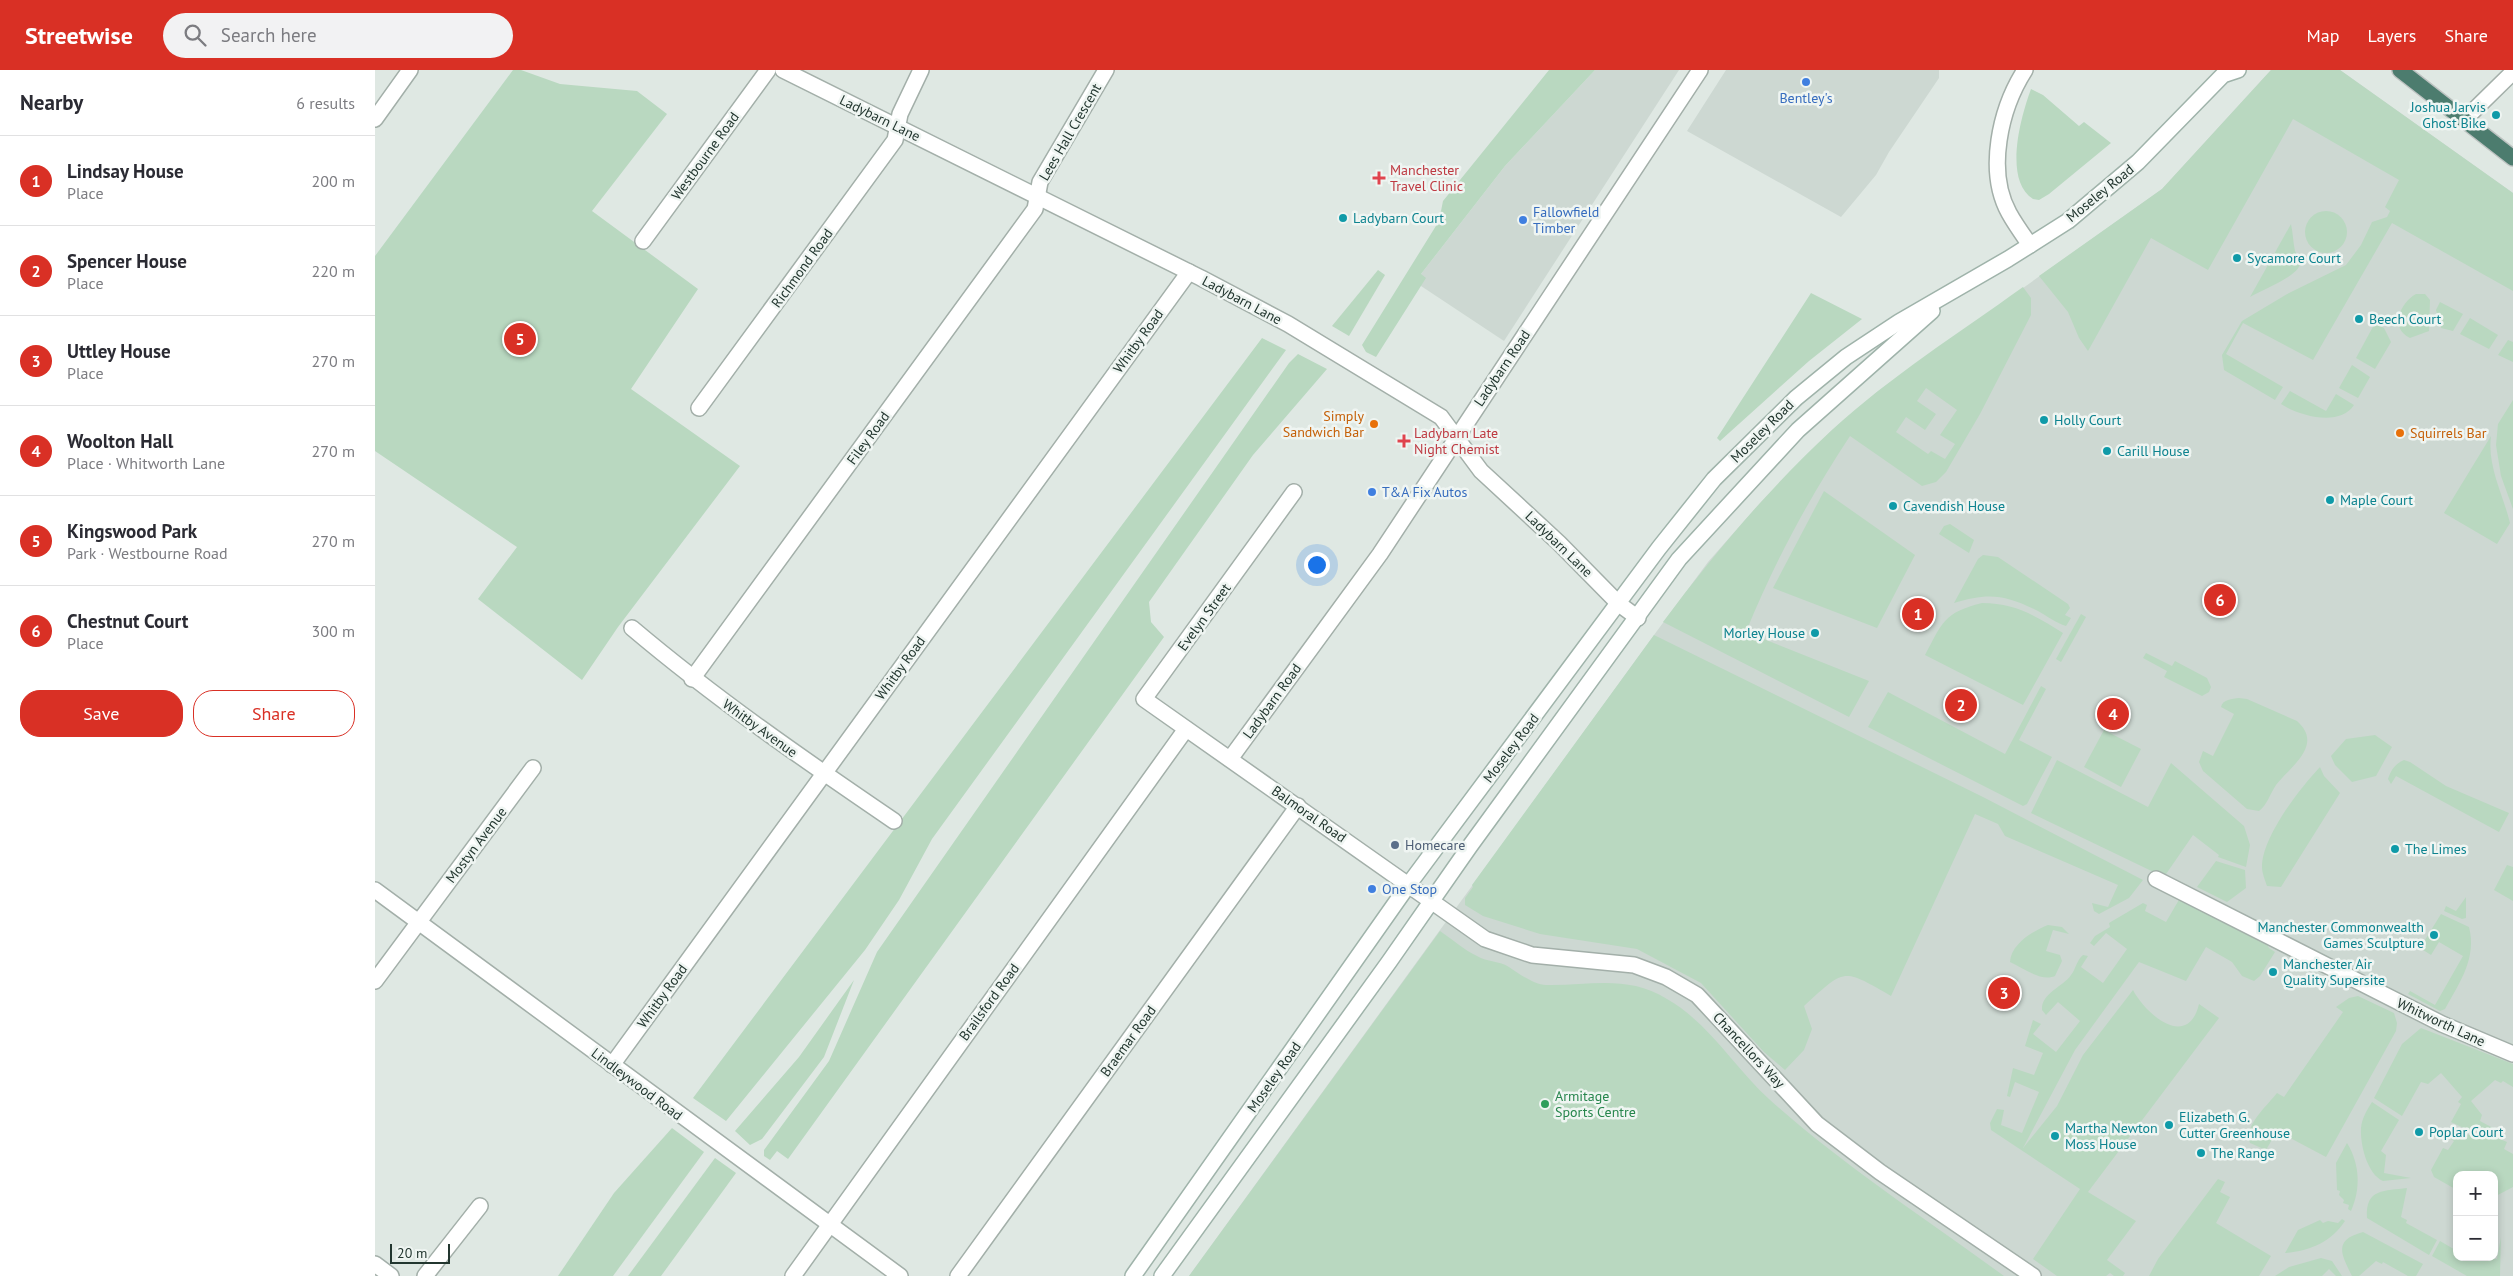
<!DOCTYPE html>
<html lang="en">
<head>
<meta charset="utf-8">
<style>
  :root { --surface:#fff; --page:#f2f2f3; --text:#2b2b33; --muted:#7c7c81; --line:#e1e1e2; --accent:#d93025 }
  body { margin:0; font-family:"PT Sans",sans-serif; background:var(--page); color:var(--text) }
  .controls { position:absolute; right:15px; bottom:15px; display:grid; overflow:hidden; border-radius:10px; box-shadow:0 2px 8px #0003 }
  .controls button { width:45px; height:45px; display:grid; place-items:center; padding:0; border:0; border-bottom:1px solid var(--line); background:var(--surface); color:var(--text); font:25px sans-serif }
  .scale { position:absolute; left:15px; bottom:12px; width:60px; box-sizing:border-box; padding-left:5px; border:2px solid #22362f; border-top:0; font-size:14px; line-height:18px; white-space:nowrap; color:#22362f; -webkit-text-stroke:4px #eff5f2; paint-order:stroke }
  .you { position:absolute; left:941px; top:494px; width:18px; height:18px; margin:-12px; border:4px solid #fff; border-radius:50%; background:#1a73e8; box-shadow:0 0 0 8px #1a73e833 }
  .badge { display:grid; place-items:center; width:32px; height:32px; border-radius:50%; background:var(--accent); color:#fff; font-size:16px; font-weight:700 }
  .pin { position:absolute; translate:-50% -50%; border:2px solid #fff; box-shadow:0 1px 5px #0006 }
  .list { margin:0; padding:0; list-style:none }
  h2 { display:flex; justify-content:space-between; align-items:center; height:65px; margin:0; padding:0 20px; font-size:21px }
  h2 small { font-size:16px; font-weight:400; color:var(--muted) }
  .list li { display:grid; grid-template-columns:32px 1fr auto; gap:15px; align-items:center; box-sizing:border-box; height:90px; padding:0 20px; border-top:1px solid var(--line) }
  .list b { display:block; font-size:19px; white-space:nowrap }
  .list p { margin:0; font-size:16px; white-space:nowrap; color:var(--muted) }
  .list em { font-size:16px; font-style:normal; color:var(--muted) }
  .actions { display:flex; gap:10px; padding:15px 20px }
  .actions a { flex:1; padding:11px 0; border:1px solid var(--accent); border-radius:20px; text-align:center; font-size:18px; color:var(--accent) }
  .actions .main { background:var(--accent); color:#fff }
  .icon { flex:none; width:28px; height:28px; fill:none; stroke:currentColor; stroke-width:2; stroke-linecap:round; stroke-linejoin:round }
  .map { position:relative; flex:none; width:2138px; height:1206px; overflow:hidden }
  header { display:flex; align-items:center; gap:30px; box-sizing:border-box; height:70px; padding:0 25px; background:var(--accent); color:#fff }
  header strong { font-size:24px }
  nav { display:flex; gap:28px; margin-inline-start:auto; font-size:18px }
  .search { width:350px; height:45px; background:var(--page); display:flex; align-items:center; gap:12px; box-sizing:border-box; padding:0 18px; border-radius:28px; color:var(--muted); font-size:19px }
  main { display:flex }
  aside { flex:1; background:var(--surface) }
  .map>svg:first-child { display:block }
  .built { fill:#cdd8d2; fill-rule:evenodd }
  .green { fill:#b9d8c0; fill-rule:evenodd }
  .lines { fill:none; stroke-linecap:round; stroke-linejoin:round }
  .minor-casing { stroke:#a3afa9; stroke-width:18 }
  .tertiary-casing { stroke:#a3afa9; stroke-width:18 }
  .secondary-casing { stroke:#9fb3aa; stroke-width:18 }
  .trunk-casing { stroke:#bdc3c1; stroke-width:18 }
  .minor { stroke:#fff; stroke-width:15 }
  .tertiary { stroke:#fff; stroke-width:15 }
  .secondary { stroke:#fff; stroke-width:15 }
  .trunk { stroke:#4c7c6e; stroke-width:15 }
  .shop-dot { fill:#3f7fe0; stroke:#eff5f2; stroke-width:2 }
  .culture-dot { fill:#0f9aa8; stroke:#eff5f2; stroke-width:2 }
  .health-dot { fill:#e0444e; stroke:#eff5f2; stroke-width:2 }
  .food-dot { fill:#e8710a; stroke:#eff5f2; stroke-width:2 }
  .service-dot { fill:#5c6f8a; stroke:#eff5f2; stroke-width:2 }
  .leisure-dot { fill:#2e9e5b; stroke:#eff5f2; stroke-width:2 }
  .labels { text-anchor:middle; stroke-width:5; stroke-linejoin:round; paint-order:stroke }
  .shop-label { font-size:14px; fill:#366cbe; stroke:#eff5f2; text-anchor:start }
  .culture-label { font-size:14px; fill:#0d838f; stroke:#eff5f2; text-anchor:start }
  .street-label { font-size:14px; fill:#22362f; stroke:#eff5f2 }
  .health-label { font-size:14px; fill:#be3a42; stroke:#eff5f2; text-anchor:start }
  .food-label { font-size:14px; fill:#c56008; stroke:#eff5f2; text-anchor:end }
  .service-label { font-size:14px; fill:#4e5e75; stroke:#eff5f2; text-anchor:start }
  .leisure-label { font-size:14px; fill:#27864d; stroke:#eff5f2; text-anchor:start }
</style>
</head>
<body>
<header>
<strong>Streetwise</strong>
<div class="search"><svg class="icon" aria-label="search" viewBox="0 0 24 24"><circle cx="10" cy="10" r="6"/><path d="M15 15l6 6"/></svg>Search here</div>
<nav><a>Map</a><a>Layers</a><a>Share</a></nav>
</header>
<main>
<aside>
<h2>Nearby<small>6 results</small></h2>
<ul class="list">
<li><span class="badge">1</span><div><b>Lindsay House</b><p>Place</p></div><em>200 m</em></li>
<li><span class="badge">2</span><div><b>Spencer House</b><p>Place</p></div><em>220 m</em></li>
<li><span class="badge">3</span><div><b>Uttley House</b><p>Place</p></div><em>270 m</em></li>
<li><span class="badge">4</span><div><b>Woolton Hall</b><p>Place · Whitworth Lane</p></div><em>270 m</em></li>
<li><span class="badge">5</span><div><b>Kingswood Park</b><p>Park · Westbourne Road</p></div><em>270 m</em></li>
<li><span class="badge">6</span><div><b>Chestnut Court</b><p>Place</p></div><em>300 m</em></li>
</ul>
<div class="actions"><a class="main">Save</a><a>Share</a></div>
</aside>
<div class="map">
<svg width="2138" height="1206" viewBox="0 0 2138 1206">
  <rect width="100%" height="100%" fill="#dfe8e3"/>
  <!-- built -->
  <g class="built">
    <path d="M1220,0H1304L1129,271L1046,216V204L1130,96Z"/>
    <path d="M1351,0H1564V8L1514,82L1501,105L1466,147L1312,61Z"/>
    <path d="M1896,0H1965L2138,123V1206H814L1279,565L1333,492L1385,433L1457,360L1502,322L1787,119ZM2082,1105H2119V1187H2082Z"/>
  </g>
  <!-- green -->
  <g class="green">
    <path d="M138,0H146L185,14L262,21L292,44L217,141L323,219L256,319L365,396L243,557L207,610L103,529L142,477L0,381V186Z"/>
    <path d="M1174,0H1220L1130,96L1046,204L1051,208L1001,287L991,282L987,275L1064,151L1068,131Z"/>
    <path d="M1896,0H1965L2138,123V221L2017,153L1938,290L1868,253L1851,284L1908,317L1900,330L1849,300L1847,285L1867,251L1914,223L1971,195L1986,175L1997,152L2012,147L2015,141L2010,137L2024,110L1918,49L1833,200L1776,168L1713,281L1704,268L1693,242L1664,206L1787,119Z"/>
    <path d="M1656,19L1668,25L1704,56L1709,52L1736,73L1674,124L1664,130L1658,129C1628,110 1646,46 1656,19Z"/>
    <circle cx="1951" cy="162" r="21"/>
    <path d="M1916,154C1918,163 1918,172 1920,181C1922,185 1925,189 1925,192C1927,205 1886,220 1875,227Z"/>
    <path d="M1003,200L1010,205L974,266L957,256Z"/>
    <path d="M1648,217L1656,228V245L1605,344L1571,402L1561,412L1547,416L1475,366C1434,428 1399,493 1371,562L1494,611L1474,647L1288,552C1339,484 1394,418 1457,360C1516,306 1584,263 1648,217ZM1551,318L1582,340L1565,365L1580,374L1570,389L1556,381L1553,384L1521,362L1531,347L1550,360L1561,344L1542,331Z"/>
    <path d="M1436,223L1487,249L1434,291L1345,371L1342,368Z"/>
    <path d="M2041,224H2050L2055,230L2054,261L2035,268C2014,258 2025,233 2041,224Z"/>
    <path d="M2065,232L2088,244L2078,261L2066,258L2061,240Z"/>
    <path d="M2095,248L2123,265L2114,279L2085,264Z"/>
    <path d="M2000,253L2009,258L2016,272L2000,299L1981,288Z"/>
    <path d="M887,268L911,280L557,769L524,830L490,880L351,1051L318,1028Z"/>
    <path d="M2133,270L2138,272V292L2123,285Z"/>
    <path d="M923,284L952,299L878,385L774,532L776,552L789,567L413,1089L402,1081L395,1090L389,1086V1080L454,991L502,882L914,293Z"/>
    <path d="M1977,295L1995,307L1983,328L1964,318Z"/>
    <path d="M1915,321L1951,341L1961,324L1979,335C1965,357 1925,346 1906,334Z"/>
    <path d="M2138,330V439L2126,406L2121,375L2123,354Z"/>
    <path d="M2116,366C2112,396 2128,424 2135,453L2122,474L2069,443Z"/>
    <path d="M1449,421L1540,485L1502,558L1398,518Z"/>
    <path d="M1575,454L1599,470L1594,483L1564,464L1569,456Z"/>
    <path d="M1608,485L1623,487L1693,534L1695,538L1690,545L1696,548L1691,556C1681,553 1672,546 1663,541C1631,525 1614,522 1579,533L1603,489Z"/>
    <path d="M1607,533C1640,533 1661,546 1688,563L1648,635L1550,585C1568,552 1568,543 1607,533Z"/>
    <path d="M1706,544L1711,547L1686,592L1681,589Z"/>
    <path d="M1279,565L1608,727L1768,810L1754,828L1724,844L1719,841L1717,833L1733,837L1743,815L1630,766L1623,754L1600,744L1516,926C1467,898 1471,898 1429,936L1437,959L1429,980L1410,1000L1389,982L1326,913L1262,879L1165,864L1108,846L1090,835V828L1098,817L1097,815Z"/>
    <path d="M1771,583L1797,596L1800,591L1832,608L1836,617L1834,622L1827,626L1789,607L1792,601L1768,588Z"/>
    <path d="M1666,616L1671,619L1644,670L1677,687L1652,734L1648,736L1493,657L1513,622L1630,684Z"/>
    <path d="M1864,628L1872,629L1922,651C1949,675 1916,696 1901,715C1895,724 1892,735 1884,741L1872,739L1828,701L1824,692L1828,681L1838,686L1859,644L1846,637C1848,629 1857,629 1864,628Z"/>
    <path d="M1729,660L1766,679L1746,717L1709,697Z"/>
    <path d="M2000,665L2017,677L2001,706L1977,712L1960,695L1956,686L1971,669Z"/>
    <path d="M1682,690L1773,737L1796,693L1869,756L1875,775L1871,797L1843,787L1844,785L1818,765L1789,807L1656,743Z"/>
    <path d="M2029,690L2035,692L2071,716L2134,743L2124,762L2021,706L2016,714L2013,709C2016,700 2020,694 2029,690Z"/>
    <path d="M1945,697L1949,706L1965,723L1906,817L1892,816C1890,810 1887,803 1887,797C1887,767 1925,718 1945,697Z"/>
    <path d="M1841,791L1870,800L1871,818L1852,832L1822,817Z"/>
    <path d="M2132,795L2138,797V831L2119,820Z"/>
    <path d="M2091,827V848L2087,849L2069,841L2071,836L2081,841Z"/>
    <path d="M1805,828L1891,872L1894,878L1900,882L1885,906L1879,911L1867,906L1857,892L1831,877L1811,911L1764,892L1700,980L1648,1078L1682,1036L1708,985L1758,920C1771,945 1813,980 1824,934L1844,948L1713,1122L1761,1151L1732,1190L1750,1203L1748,1206H1739L1735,1203L1731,1206H1682L1658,1189L1705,1119L1622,1064L1616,1060L1615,1053L1622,1039L1629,1040L1626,1055L1647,1063L1664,1022L1640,1012L1635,1027L1632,1026L1638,998L1659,1005L1668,983L1650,976L1658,950L1666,954L1658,964L1681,982L1705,951L1683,932L1671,945L1667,940C1666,923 1688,917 1696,905C1701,899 1701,891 1708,885L1713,886L1706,897L1728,913L1752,879L1731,863L1719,876L1715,873L1720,866L1735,857L1734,853L1768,833L1772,835L1770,841L1791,852Z"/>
    <path d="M2066,844L2094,857C2102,888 2085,912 2070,939L2065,941L2033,924L2035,921L2060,935L2088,886L2064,872L2056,885L2045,878Z"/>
    <path d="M1673,855L1687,857L1694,864L1678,860L1671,881L1685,885L1687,891L1680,906C1666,912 1648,898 1635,892C1636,874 1658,861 1673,855Z"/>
    <path d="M1065,861C1077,869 1089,880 1102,886C1112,892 1125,891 1134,897C1143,903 1159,915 1171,915C1214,916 1252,904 1292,929C1334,953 1359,997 1394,1029C1465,1093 1551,1149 1629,1206H814Z"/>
    <path d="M479,910L449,987L387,1069L375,1075L360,1061L424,987Z"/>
    <path d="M1983,926L2019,943L2022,953L2021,961L1951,1087L1902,1061L1891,1080L1875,1073C1868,1056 1893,1035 1902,1023L1909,1027L1968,942L1961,937L1974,928Z"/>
    <path d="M2046,958L2138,994V1017L2128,1011L2126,1013L2120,1010L2096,1031L2107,1045L2105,1051L2118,1058L2093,1060L2076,1052L2086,1034L2083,1032L2087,1027L2066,1003L2053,1014L2046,1012L2027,1046L1999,1028L2027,974Z"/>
    <path d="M1997,1032L2024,1050L2006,1081L2011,1085L2009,1103L2036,1108L2008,1111C1992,1104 1985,1074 1986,1058C1987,1048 1992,1040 1997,1032Z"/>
    <path d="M297,1058L329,1082L238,1206H183L239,1123Z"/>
    <path d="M2079,1060C2096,1069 2114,1063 2132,1072L2129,1079L2138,1084V1117L2119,1127V1105H2082V1120L2059,1107L2056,1100L2068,1078L2073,1080L2079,1071L2074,1068Z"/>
    <path d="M1972,1073C1985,1094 1986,1119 1976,1141L1973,1139L1974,1135L1968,1133L1969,1130L1964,1125L1965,1121L1962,1120L1961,1093Z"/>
    <path d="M340,1088L361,1103L286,1206H253Z"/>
    <path d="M1843,1109L1850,1112L1845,1122L1855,1127L1841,1153L1896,1186L1884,1206H1774L1783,1189Z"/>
    <path d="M2032,1118L2026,1147L2032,1150L2031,1153L2062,1170L2054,1185L1992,1148C1990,1118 2010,1121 2032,1118Z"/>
    <path d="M1967,1149L1970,1151C1956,1172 1935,1181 1910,1183L1923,1160L1945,1150L1948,1153L1953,1151L1963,1153Z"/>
    <path d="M1988,1162L2048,1194L2041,1206H2033L2008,1192L2007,1194L2001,1191L1984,1206H1977C1966,1184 1958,1170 1988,1162Z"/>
    <path d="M2126,1167L2125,1206H2092L2057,1186L2065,1171L2082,1181V1187H2093L2100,1191L2103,1187L2122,1189Z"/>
    <path d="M1946,1188L1957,1191L1967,1206H1961L1954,1199L1947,1206H1900L1914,1197Z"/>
  </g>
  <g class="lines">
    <!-- minor casing -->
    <g class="minor-casing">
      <g id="minor">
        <path d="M1650,0C1625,39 1611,101 1634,143C1640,154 1648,165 1655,175"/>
        <path d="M0,49L35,0"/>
        <path d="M2089,50L2138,2"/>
        <path d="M268,171L393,0"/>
        <path d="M324,338L520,70L525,44L546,0"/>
        <path d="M919,422L769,629L1110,869L1157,885L1259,895L1291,907L1322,925L1442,1054L1505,1102L1658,1206"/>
        <path d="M257,558C341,629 428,689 519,751"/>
        <path d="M317,609L660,139L665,112L731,0"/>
        <path d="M855,689L1005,484L1325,0"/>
        <path d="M1781,809L2067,954L2138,984"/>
        <path d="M0,820L525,1206"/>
        <path d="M0,911L158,698"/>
        <path d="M237,995L814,202"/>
        <path d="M0,1194L16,1206"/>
        <path d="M50,1206L105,1136"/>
        <path d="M418,1206L811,659"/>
        <path d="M583,1206L923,736"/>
      </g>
    </g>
    <!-- tertiary casing -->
    <g class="tertiary-casing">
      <path id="tertiary" d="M408,0L826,208L913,254L1066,347L1106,401L1184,473L1244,534L1263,548"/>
    </g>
    <!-- secondary casing -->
    <g class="secondary-casing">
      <g id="secondary">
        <path d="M758,1206L1034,814L1284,478L1339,409L1421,328L1471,287L1524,252L1633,189L1693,151L1763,92L1848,5L1863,0"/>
        <path d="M787,1206L1014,892L1095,776L1304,489L1423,360L1557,241"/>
      </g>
    </g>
    <!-- trunk casing -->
    <g class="trunk-casing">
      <path id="trunk" d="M2025,0L2138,88"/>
    </g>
    <!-- minor -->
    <use href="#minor" class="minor"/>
    <!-- tertiary -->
    <use href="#tertiary" class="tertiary"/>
    <!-- secondary -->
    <use href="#secondary" class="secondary"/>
    <!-- trunk -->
    <use href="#trunk" class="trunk"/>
  </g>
  <!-- markers -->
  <g class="shop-dot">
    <circle cx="1431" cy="12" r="5"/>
    <circle cx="1148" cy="150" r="5"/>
    <circle cx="997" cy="422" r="5"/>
    <circle cx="997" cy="819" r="5"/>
  </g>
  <g class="culture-dot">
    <circle cx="2121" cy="45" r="5"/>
    <circle cx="968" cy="148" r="5"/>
    <circle cx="1862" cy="188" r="5"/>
    <circle cx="1984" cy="249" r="5"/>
    <circle cx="1669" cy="350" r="5"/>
    <circle cx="1732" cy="381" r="5"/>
    <circle cx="1955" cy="430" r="5"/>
    <circle cx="1518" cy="436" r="5"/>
    <circle cx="1440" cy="563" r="5"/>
    <circle cx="2020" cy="779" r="5"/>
    <circle cx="2059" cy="865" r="5"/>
    <circle cx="1898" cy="902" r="5"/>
    <circle cx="1794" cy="1055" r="5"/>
    <circle cx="2044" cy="1062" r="5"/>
    <circle cx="1680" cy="1066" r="5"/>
    <circle cx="1826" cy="1083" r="5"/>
  </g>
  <g class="health-dot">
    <path d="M1001.5 100.5h5v5h5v5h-5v5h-5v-5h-5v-5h5z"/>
    <path d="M1026.5 363.5h5v5h5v5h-5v5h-5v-5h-5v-5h5z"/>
  </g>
  <g class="food-dot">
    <circle cx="999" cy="354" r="5"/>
    <circle cx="2025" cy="363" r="5"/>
  </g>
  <circle class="service-dot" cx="1020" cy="775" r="5"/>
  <circle class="leisure-dot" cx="1170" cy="1034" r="5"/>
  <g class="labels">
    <!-- shop labels -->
    <g class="shop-label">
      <text x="1431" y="33" text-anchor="middle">Bentley's</text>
      <text x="1158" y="147">Fallowfield<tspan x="1158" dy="16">Timber</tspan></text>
      <text x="1007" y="427">T&amp;A Fix Autos</text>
      <text x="1007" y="824">One Stop</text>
    </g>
    <!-- culture labels -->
    <g class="culture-label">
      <text x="2111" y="42" text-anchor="end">Joshua Jarvis<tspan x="2111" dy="16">Ghost Bike</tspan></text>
      <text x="978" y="153">Ladybarn Court</text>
      <text x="1872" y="193">Sycamore Court</text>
      <text x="1994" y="254">Beech Court</text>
      <text x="1679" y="355">Holly Court</text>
      <text x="1742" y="386">Carill House</text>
      <text x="1965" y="435">Maple Court</text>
      <text x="1528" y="441">Cavendish House</text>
      <text x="1430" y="568" text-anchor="end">Morley House</text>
      <text x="2030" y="784">The Limes</text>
      <text x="2049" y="862" text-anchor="end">Manchester Commonwealth<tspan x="2049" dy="16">Games Sculpture</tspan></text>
      <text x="1908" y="899">Manchester Air<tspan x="1908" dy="16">Quality Supersite</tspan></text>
      <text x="1804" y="1052">Elizabeth G.<tspan x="1804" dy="16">Cutter Greenhouse</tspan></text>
      <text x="1690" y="1063">Martha Newton<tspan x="1690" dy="16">Moss House</tspan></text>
      <text x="2054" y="1067">Poplar Court</text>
      <text x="1836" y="1088">The Range</text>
    </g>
    <!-- street labels -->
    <g class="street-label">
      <text transform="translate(505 48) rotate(26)" y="5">Ladybarn Lane</text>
      <text transform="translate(695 62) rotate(-60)" y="5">Lees Hall Crescent</text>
      <text transform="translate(330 86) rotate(-54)" y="5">Westbourne Road</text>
      <text transform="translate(1725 123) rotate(-39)" y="5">Moseley Road</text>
      <text transform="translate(427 198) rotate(-54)" y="5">Richmond Road</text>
      <text transform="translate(867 230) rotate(28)" y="5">Ladybarn Lane</text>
      <text transform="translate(763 271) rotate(-54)" y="5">Whitby Road</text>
      <text transform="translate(1127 298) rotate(-56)" y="5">Ladybarn Road</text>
      <text transform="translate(1387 361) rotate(-45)" y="5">Moseley Road</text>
      <text transform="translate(493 368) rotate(-54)" y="5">Filey Road</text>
      <text transform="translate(1184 474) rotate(44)" y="5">Ladybarn Lane</text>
      <text transform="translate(829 547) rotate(-54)" y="5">Evelyn Street</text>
      <text transform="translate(525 598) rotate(-54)" y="5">Whitby Road</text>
      <text transform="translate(897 631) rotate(-54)" y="5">Ladybarn Road</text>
      <text transform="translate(385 658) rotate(36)" y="5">Whitby Avenue</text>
      <text transform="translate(1136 678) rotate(-53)" y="5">Moseley Road</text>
      <text transform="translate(934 744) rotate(35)" y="5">Balmoral Road</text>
      <text transform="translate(101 775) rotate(-53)" y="5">Mostyn Avenue</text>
      <text transform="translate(287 926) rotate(-54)" y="5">Whitby Road</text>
      <text transform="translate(614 932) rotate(-54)" y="5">Brailsford Road</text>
      <text transform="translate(2066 952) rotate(25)" y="5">Whitworth Lane</text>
      <text transform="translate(753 971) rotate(-54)" y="5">Braemar Road</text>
      <text transform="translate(1374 980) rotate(47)" y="5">Chancellors Way</text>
      <text transform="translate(899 1007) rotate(-55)" y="5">Moseley Road</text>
      <text transform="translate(262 1014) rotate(37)" y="5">Lindleywood Road</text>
    </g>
    <!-- health labels -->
    <g class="health-label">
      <text x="1015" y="105">Manchester<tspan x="1015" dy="16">Travel Clinic</tspan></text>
      <text x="1039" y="368">Ladybarn Late<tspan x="1039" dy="16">Night Chemist</tspan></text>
    </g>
    <!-- food labels -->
    <g class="food-label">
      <text x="989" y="351">Simply<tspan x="989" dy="16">Sandwich Bar</tspan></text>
      <text x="2035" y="368" text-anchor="start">Squirrels Bar</text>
    </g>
    <!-- service labels -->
    <g class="service-label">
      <text x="1030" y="780">Homecare</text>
    </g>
    <!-- leisure labels -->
    <g class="leisure-label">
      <text x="1180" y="1031">Armitage<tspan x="1180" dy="16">Sports Centre</tspan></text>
    </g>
  </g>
</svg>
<div class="controls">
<button>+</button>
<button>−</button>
</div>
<div class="scale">20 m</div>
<div class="you"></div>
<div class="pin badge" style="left:1543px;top:544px">1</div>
<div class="pin badge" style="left:1586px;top:635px">2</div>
<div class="pin badge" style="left:1629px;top:923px">3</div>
<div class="pin badge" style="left:1738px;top:644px">4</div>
<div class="pin badge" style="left:145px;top:269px">5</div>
<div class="pin badge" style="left:1845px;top:530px">6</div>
</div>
</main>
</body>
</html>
